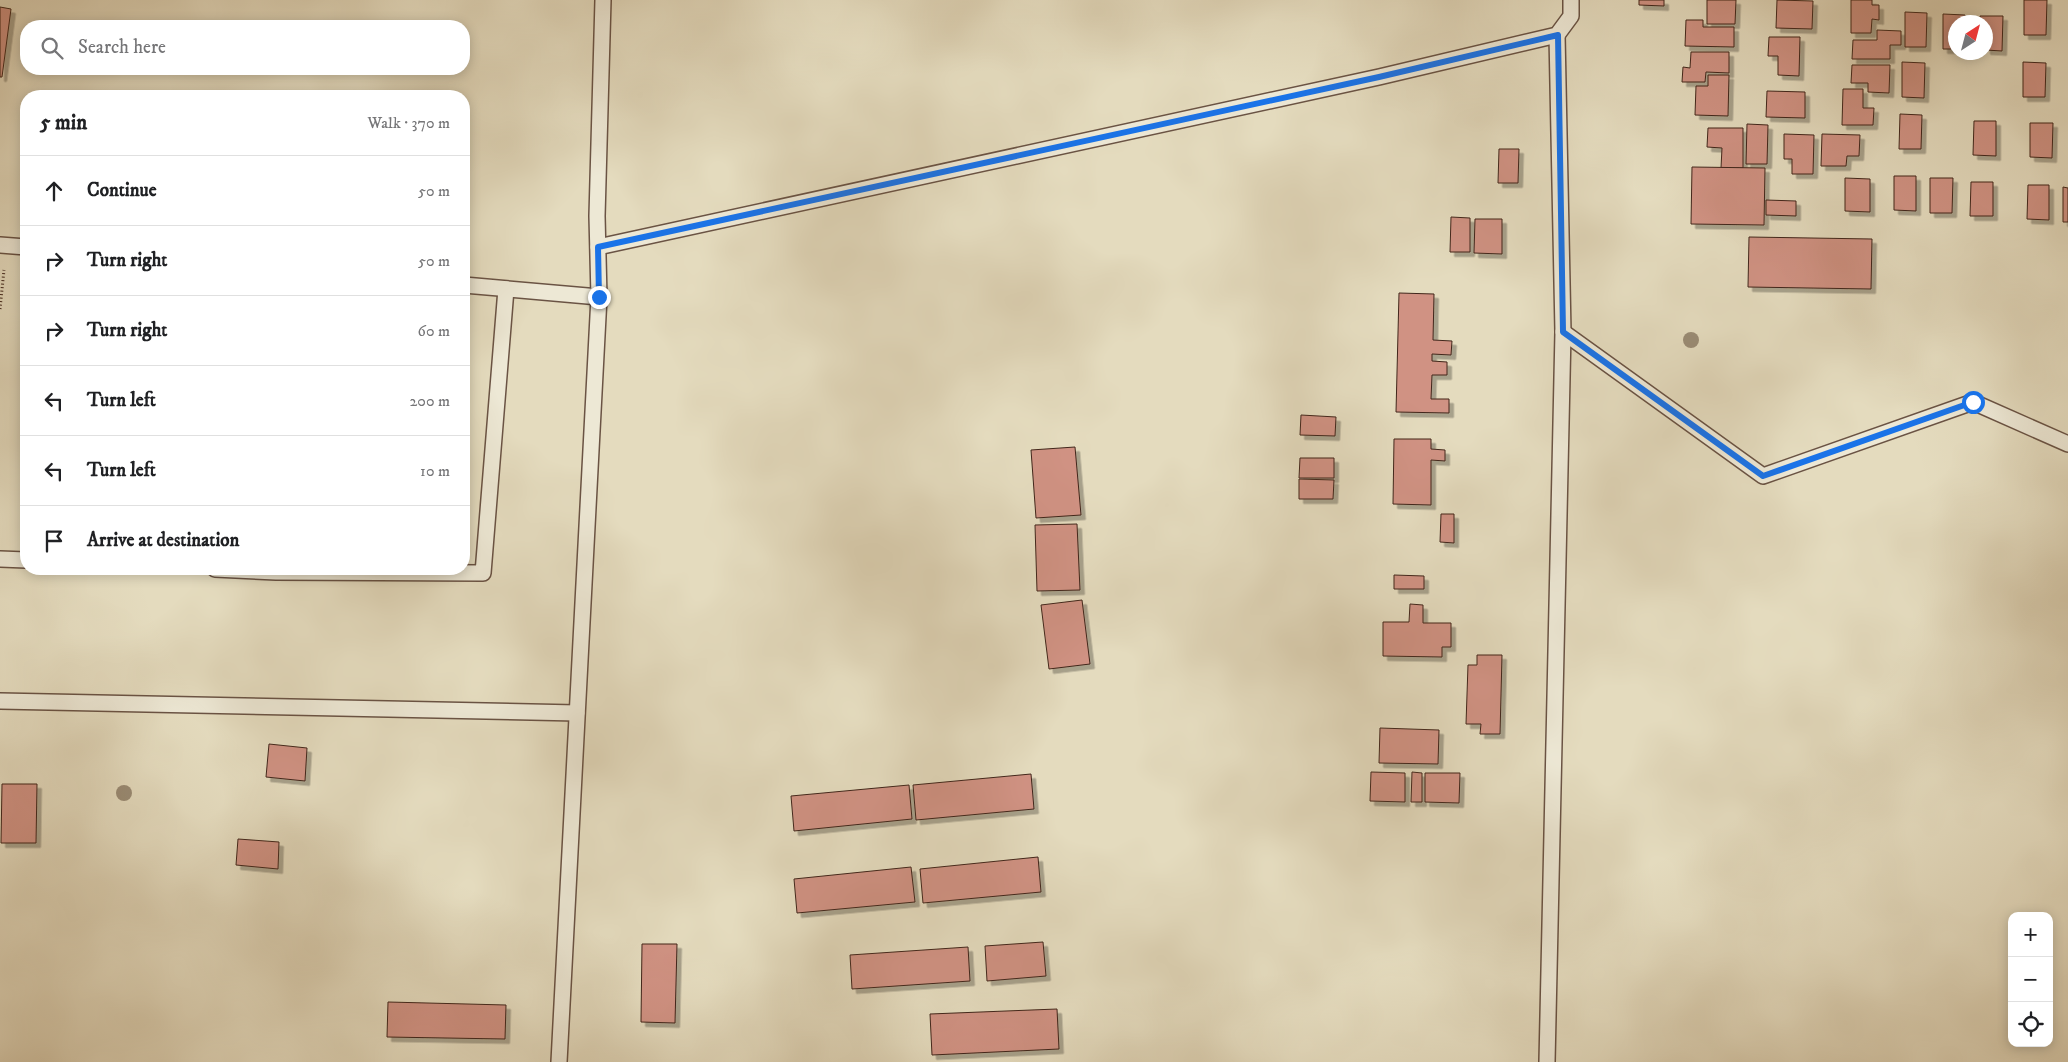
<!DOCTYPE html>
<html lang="en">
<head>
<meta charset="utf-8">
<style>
  :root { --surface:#fff; --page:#f2f2f2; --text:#202124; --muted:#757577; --line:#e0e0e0 }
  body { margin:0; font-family:"IM FELL DW Pica",serif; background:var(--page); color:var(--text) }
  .controls { position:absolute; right:15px; bottom:15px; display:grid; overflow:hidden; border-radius:10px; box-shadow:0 2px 12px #0003 }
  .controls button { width:45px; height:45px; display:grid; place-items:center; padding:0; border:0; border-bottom:1px solid var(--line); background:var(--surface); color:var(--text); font:25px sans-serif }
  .compass { position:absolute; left:1948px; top:15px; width:45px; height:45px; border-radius:50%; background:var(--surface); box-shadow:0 2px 12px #0003; rotate:36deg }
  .stop { position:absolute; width:15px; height:15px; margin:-11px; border:4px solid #1a73e8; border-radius:50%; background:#fff }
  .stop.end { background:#1a73e8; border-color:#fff; box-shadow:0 1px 5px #0008 }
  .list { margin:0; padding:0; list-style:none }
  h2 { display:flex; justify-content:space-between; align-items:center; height:65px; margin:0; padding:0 20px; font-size:21px }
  h2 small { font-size:16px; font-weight:400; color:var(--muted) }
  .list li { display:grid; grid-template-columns:32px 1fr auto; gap:15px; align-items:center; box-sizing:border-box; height:70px; padding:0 20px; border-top:1px solid var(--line) }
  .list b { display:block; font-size:19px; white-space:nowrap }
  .list em { font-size:16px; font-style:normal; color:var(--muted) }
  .icon { flex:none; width:28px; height:28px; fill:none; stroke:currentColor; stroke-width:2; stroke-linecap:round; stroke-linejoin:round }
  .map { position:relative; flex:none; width:2068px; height:1062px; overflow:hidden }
  .search { position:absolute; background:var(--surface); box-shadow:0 2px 12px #0003; left:20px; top:20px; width:450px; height:55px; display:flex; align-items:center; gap:12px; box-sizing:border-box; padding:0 18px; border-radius:20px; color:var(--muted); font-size:19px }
  .panel { position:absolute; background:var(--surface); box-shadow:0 2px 12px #0003; left:20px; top:90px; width:450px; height:485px; border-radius:20px }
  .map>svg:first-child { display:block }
  .building { fill:#d09283; stroke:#41261b; filter:url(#shadow) }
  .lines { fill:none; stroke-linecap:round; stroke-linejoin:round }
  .service-casing { stroke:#6a5344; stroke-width:18 }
  .path { stroke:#41261b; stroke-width:3; stroke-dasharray:1 2.5; stroke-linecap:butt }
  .service { stroke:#ede8d5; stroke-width:15 }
  .tree { fill:#9a8c75 }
  .route { stroke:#1a73e8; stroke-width:6 }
</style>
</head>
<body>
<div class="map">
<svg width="2068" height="1062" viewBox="0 0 2068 1062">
  <defs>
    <filter id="shadow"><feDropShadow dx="4.5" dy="4.5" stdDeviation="0" flood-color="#0004"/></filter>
  </defs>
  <rect width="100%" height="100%" fill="#e4dbbe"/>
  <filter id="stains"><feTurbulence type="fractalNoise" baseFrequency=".004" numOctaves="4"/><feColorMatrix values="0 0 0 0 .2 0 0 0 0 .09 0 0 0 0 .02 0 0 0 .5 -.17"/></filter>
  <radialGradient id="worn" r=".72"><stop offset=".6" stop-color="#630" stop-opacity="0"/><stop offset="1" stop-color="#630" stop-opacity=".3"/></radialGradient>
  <!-- building -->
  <g class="building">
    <path d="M1639,0H1664V6L1639,5Z"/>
    <path d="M1707,0H1736L1735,24H1707Z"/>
    <path d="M1777,0L1813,1L1812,29L1776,28Z"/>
    <path d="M1851,0H1872V5H1879V20L1872,19L1871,33H1851Z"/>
    <path d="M2024,0H2047L2046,35H2024Z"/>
    <path d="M0,7L11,9L2,77H0Z"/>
    <path d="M1905,12L1927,13L1926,47H1905Z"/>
    <path d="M1943,14L1965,15V22H1956V49H1943Z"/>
    <path d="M1980,16H2003L2002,51L1986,50V22H1980Z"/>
    <path d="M1686,20H1703V27H1734V47L1685,46Z"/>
    <path d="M1877,30L1901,31V45H1890V59H1852L1853,40H1877Z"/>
    <path d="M1769,37H1800L1799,76L1778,75V56H1768Z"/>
    <path d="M1691,52H1729V73L1706,72L1705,82H1682L1683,67L1690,68Z"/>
    <path d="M1902,62L1925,63L1924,98L1902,97Z"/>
    <path d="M2023,62L2046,63L2045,97H2023Z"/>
    <path d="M1852,65H1890L1889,93L1868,92V83H1851Z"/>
    <path d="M1708,75H1729L1728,116L1695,115L1696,86H1708Z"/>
    <path d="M1843,89H1863V108H1874L1873,125H1842Z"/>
    <path d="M1767,91L1805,92V118L1766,117Z"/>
    <path d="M1900,114L1922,115L1921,149H1899Z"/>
    <path d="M1974,121H1996V156L1973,155Z"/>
    <path d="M2030,123H2053L2052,158L2030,157Z"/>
    <path d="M1747,124L1768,125L1767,164H1746Z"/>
    <path d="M1708,128H1743V168H1721L1722,148L1707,147Z"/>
    <path d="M1784,134L1814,135L1813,174H1792V159H1784Z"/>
    <path d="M1822,134L1860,135L1859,156H1847L1846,166H1821Z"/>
    <path d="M1499,149H1519L1518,183H1498Z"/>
    <path d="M1692,167L1765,168L1764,225L1691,224Z"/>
    <path d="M1894,176H1916V211L1894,210Z"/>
    <path d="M1845,178L1870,179V212L1845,211Z"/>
    <path d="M1930,178H1953L1952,213H1930Z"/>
    <path d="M1971,182H1993V216H1970Z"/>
    <path d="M2028,185H2049V220L2027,219Z"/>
    <path d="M2063,187L2068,188V222H2063Z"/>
    <path d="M1766,200L1796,201V216L1766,215Z"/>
    <path d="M1451,217L1470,218V252H1450Z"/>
    <path d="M1475,219H1502V254L1474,253Z"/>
    <path d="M1749,237L1872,239L1871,289L1748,287Z"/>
    <path d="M1399,293L1434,294L1433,340L1452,341L1451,355L1432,354V361L1447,362V375H1432L1431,399H1449V413L1396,412Z"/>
    <path d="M1301,415L1336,417L1335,436L1300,435Z"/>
    <path d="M1394,439H1431V449L1445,450V461L1431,460V505L1393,504Z"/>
    <path d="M1075,447L1081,515L1036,518L1031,450Z"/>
    <path d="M1300,458H1334V478H1299Z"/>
    <path d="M1299,479L1334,480L1333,499H1299Z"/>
    <path d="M1441,514H1454V543L1440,542Z"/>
    <path d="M1077,524L1080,590L1037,591L1035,525Z"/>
    <path d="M1394,575L1424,576V589H1394Z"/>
    <path d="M1082,600L1090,664L1049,669L1041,605Z"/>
    <path d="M1410,604L1423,605V623H1451V647H1442V657L1383,656V622H1409Z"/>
    <path d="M1477,655H1502L1500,734H1480L1481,724H1466L1468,665H1477Z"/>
    <path d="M1380,728L1439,730L1438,764L1379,763Z"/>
    <path d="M269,744L307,748L305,781L266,777Z"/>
    <path d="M1371,772L1405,773V802L1370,801Z"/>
    <path d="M1412,772L1422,773V802H1411Z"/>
    <path d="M1425,773H1460L1459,803L1425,802Z"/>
    <path d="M1031,774L1034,809L916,820L913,785Z"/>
    <path d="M2,784H37L36,843H1Z"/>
    <path d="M909,785L912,819L794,831L791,796Z"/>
    <path d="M238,839L279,842L278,869L236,865Z"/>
    <path d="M1038,857L1041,892L923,903L920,869Z"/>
    <path d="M911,867L915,902L797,913L794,879Z"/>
    <path d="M1043,942L1046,976L987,981L985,946Z"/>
    <path d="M642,944H677L675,1023L641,1022Z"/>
    <path d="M968,947L970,981L852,989L850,955Z"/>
    <path d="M388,1002L506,1005L505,1039L387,1037Z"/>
    <path d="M1057,1009L1059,1049L932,1055L930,1014Z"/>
  </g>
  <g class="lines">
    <!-- service casing -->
    <g class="service-casing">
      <g id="service">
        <path d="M0,245L26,247"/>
        <path d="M598,247L1379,77L1557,35L1571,16V0"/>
        <path d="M464,285L599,297"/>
        <path d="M1563,332L1763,476L1973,402L2068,444"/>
        <path d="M0,559L26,560"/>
        <path d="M215,569L276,572L483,573L506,289"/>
        <path d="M0,701L577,713"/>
        <path d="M559,1062L599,297L597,216L603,0"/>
        <path d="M1547,1062L1563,332L1557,35"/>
      </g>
    </g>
    <!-- path -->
    <path class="path" d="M0,309L4,270"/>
    <!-- service -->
    <use href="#service" class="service"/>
  </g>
  <!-- trees -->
  <g class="tree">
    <circle cx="1691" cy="340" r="8"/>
    <circle cx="124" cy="793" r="8"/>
  </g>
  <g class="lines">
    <!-- route -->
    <path class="route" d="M599,297L598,247L1379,77L1558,35L1563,332L1763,476L1973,402"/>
  </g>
  <rect width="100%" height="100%" filter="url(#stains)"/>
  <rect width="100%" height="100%" fill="url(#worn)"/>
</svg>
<div class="controls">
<button>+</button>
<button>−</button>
<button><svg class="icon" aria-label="locate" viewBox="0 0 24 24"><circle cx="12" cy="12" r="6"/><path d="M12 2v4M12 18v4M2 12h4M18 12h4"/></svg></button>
</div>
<svg class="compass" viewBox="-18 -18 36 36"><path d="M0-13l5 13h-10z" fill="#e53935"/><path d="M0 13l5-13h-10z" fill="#757577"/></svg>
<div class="stop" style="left:1973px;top:402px"></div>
<div class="stop end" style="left:599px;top:297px"></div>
<div class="search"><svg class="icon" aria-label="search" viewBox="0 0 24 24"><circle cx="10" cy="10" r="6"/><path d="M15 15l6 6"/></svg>Search here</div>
<section class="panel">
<h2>5 min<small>Walk · 370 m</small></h2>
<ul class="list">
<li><svg class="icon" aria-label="ahead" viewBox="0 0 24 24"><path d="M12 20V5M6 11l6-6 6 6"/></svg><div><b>Continue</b></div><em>50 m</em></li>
<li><svg class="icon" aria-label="right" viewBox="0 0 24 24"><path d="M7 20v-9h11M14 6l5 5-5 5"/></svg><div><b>Turn right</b></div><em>50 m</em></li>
<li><svg class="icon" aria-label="right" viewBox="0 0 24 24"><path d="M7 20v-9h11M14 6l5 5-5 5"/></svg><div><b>Turn right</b></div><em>60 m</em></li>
<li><svg class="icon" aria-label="left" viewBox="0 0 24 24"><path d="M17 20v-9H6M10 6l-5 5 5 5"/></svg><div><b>Turn left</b></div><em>200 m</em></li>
<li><svg class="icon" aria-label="left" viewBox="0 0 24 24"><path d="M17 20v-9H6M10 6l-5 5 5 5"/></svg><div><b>Turn left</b></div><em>10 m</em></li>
<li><svg class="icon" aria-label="arrive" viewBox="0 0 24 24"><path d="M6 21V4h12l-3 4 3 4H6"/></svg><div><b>Arrive at destination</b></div></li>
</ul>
</section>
</div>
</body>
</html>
